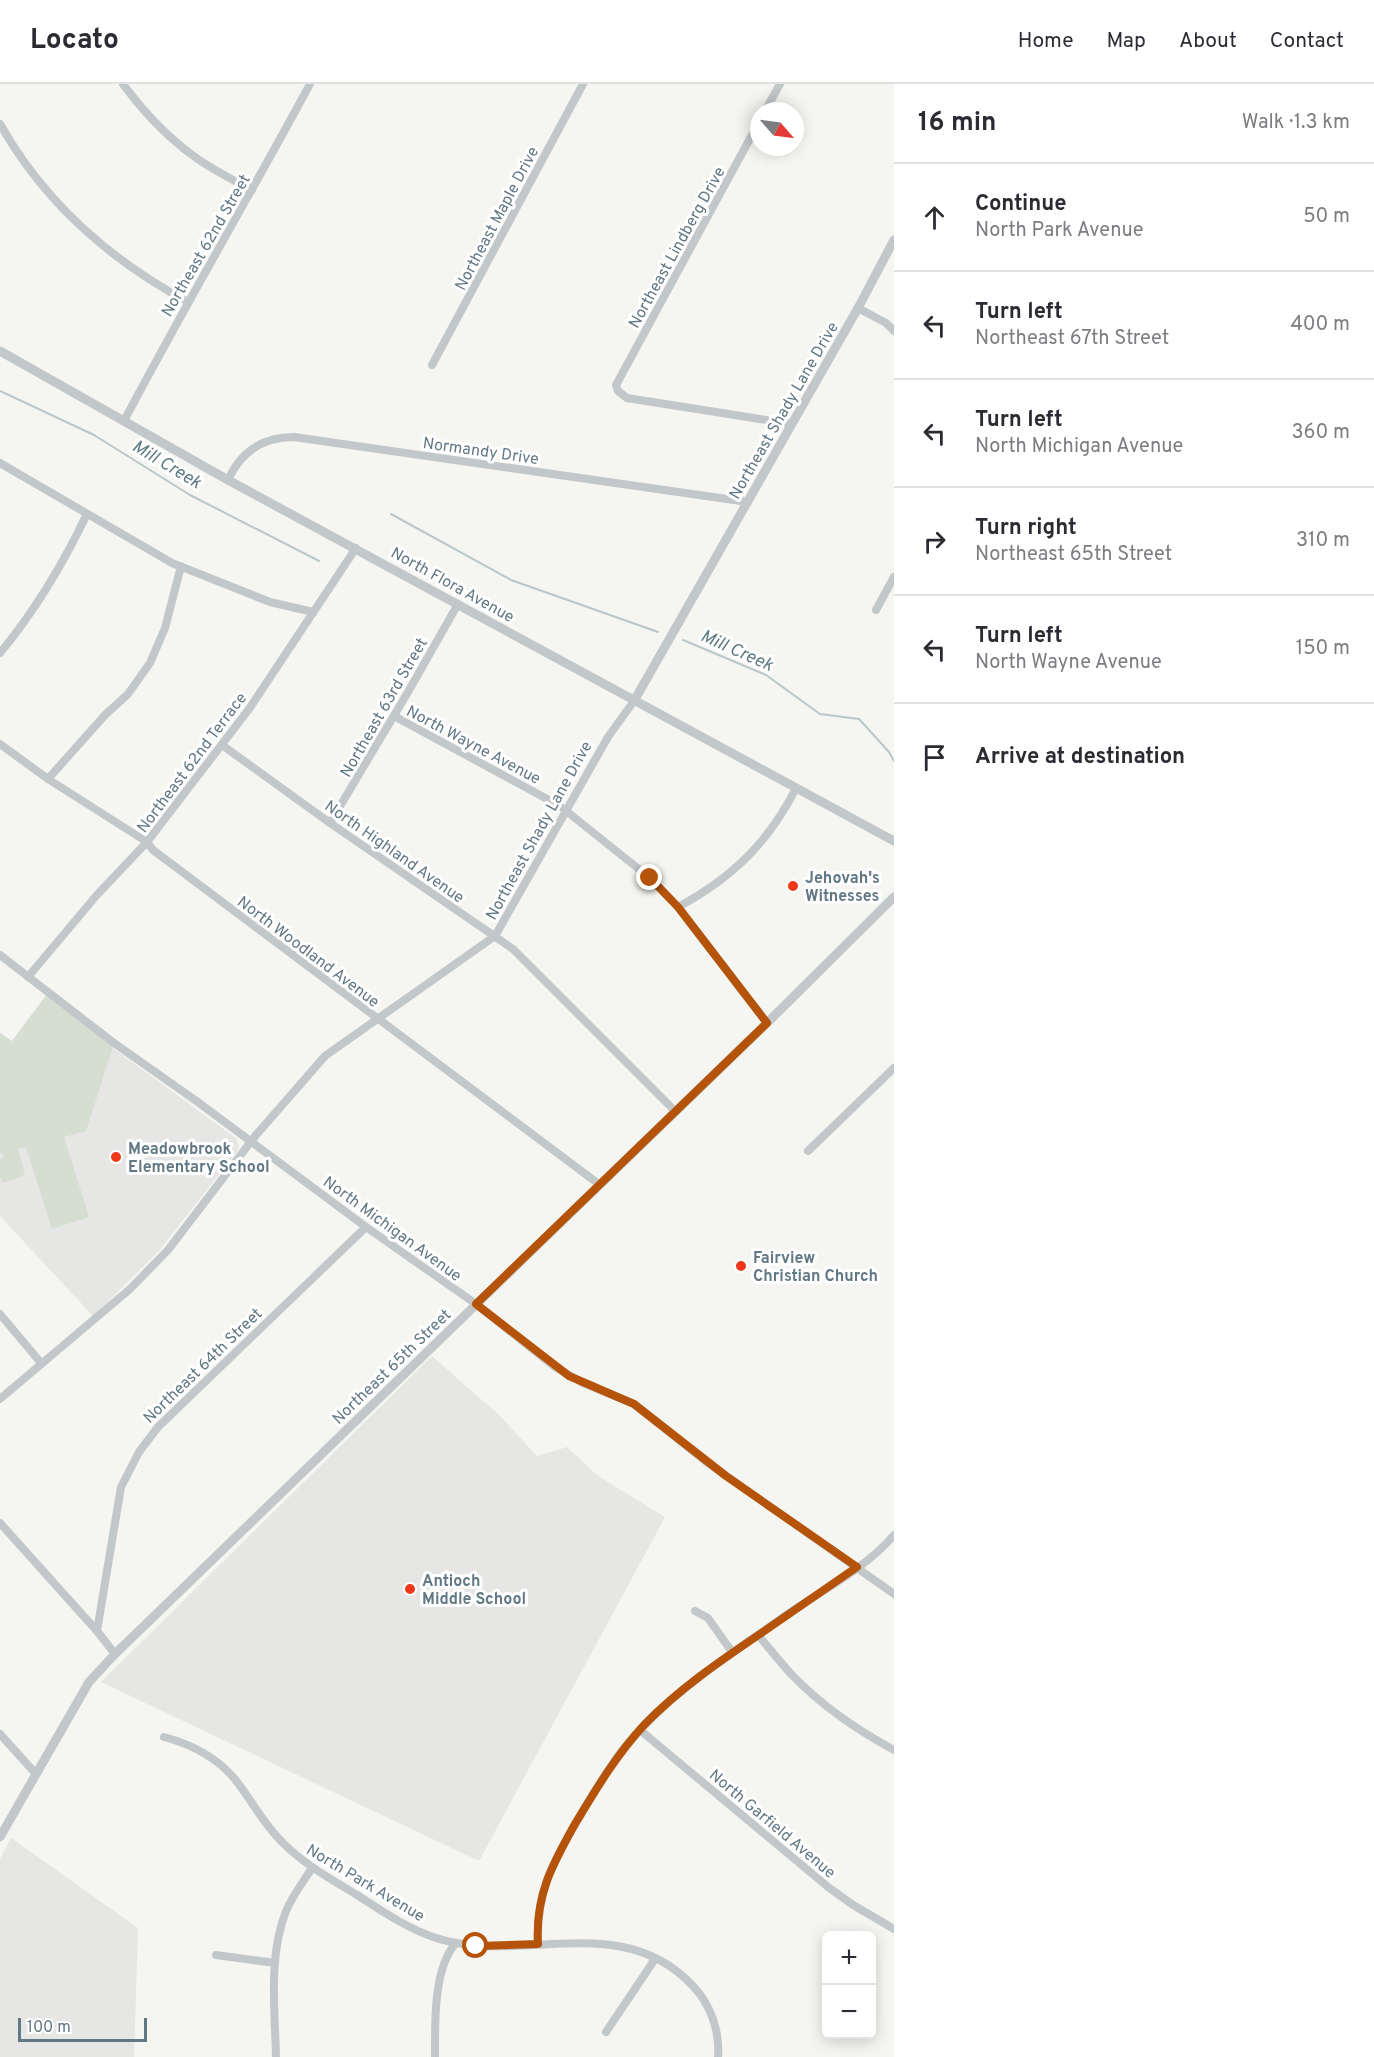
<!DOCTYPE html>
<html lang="en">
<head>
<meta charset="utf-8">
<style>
  :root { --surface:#fff; --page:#f7f7f7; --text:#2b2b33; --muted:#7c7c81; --line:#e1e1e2 }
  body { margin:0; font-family:Overpass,sans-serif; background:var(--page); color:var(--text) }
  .controls { position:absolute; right:18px; bottom:18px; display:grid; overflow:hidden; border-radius:9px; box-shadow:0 3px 15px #0003 }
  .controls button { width:54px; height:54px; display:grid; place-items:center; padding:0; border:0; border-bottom:2px solid var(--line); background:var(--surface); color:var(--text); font:30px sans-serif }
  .compass { position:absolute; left:750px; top:18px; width:54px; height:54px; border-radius:50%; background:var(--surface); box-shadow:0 3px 15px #0003; rotate:118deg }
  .scale { position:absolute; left:18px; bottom:15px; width:129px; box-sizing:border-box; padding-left:6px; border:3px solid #627884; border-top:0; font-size:16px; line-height:21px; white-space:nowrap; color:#627884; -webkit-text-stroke:4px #fff; paint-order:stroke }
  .stop { position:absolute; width:18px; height:18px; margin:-14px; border:4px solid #b45309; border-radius:50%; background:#fff }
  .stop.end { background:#b45309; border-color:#fff; box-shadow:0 2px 6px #0008 }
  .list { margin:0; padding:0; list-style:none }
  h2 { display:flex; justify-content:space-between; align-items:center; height:78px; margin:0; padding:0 24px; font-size:26px }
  h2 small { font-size:20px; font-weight:400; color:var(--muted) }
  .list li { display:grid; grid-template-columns:39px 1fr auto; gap:18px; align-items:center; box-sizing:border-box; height:108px; padding:0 24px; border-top:2px solid var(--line) }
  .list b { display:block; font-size:22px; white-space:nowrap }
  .list p { margin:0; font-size:20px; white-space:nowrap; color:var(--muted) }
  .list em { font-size:20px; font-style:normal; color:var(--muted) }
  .icon { flex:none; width:33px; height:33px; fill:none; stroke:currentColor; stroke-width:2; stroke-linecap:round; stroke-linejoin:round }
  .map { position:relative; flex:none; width:894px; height:1973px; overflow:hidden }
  header { display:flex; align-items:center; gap:36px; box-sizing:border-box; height:84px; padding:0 30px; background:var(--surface); border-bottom:2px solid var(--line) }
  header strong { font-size:28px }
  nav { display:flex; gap:33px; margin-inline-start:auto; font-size:21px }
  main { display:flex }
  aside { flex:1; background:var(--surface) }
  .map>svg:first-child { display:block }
  .built { fill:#e6e6e4 }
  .green { fill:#d6ddd1 }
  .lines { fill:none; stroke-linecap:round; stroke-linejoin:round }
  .stream { stroke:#b9c7cb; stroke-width:2 }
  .minor { stroke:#c2c7c9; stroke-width:8 }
  .tertiary { stroke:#c2c7c9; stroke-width:9 }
  .route { stroke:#b45309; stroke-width:8 }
  .poi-dot { fill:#ee3718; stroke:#fff; stroke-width:2 }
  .labels { text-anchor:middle; stroke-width:6; stroke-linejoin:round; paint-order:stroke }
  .street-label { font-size:16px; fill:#627884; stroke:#fff }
  .poi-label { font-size:16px; font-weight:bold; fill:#627884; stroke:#fff; text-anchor:start }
  .water-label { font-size:18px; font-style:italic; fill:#5d7b81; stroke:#fff }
</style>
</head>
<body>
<header>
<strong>Locato</strong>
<nav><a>Home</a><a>Map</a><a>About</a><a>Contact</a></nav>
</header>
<main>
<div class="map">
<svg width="894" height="1973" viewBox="0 0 894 1973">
  <rect width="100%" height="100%" fill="#f5f5f1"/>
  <!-- built -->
  <g class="built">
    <path d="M46,915L237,1055L239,1065L158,1168L93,1232L0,1132V976Z"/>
    <path d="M432,1272L500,1332L537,1372L567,1363L598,1392L665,1433L479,1777L101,1598Z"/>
    <path d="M11,1754L138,1844L134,1973H0V1775Z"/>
  </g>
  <!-- green -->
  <path class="green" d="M50,906L114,959L86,1047L64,1053L89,1133L52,1145L26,1063L18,1065L25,1089L21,1093L3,1099L0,1093V1075L4,1073L3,1070L8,1068L0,1070V949L12,957Z"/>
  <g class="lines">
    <!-- stream -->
    <g class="stream">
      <path d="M0,307L94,351L190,411L319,477"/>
      <path d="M391,430L511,496L658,548"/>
      <path d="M683,556L766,591L820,630L859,635L889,668L894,677"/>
    </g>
    <!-- minor -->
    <g class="minor">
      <path d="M123,0C143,27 167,53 195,73C213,86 233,96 252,106"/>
      <path d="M765,27L780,0"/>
      <path d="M759,38L616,301L618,307L627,314L792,340"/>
      <path d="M0,40C44,118 110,176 188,218"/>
      <path d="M858,224L886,239L894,247"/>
      <path d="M432,281L583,0"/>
      <path d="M124,337C184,223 249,113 310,0"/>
      <path d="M0,379L172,479L270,518L313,528"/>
      <path d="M228,396C241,367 263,353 294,353L748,418"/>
      <path d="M876,526L894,493"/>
      <path d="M0,569C35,527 63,480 87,430"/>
      <path d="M394,632L560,722L650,794L678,823L767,939"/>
      <path d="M0,660L48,695L147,758L153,766L600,1101"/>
      <path d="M222,661L330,739L513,865L676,1028"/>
      <path d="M48,695L105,631L128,610L150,579L165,544L181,482"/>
      <path d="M330,739L408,608L458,520"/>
      <path d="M678,823C732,794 769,758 796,704"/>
      <path d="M0,871L114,959L195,1016L366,1143L476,1220L555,1283L583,1299L634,1320L708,1379L894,1510"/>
      <path d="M28,893L96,812L147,758L249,625L356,464"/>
      <path d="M808,1067L894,984"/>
      <path d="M0,1230L41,1279"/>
      <path d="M0,1315L130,1205L168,1166L256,1051L325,972L495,852L608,653L634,617"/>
      <path d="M0,1439L97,1547"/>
      <path d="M695,1527L708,1534L732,1568"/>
      <path d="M758,1551C769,1564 780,1578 792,1591C821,1621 857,1646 894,1666"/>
      <path d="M115,1570L97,1547L121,1403L139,1368L158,1343L366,1143"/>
      <path d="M640,1646L828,1803L853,1821L894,1845"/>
      <path d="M0,1650L36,1690"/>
      <path d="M164,1653C190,1660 216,1673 234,1694C251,1715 263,1740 283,1759C305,1781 331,1795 357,1811C382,1827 405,1843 433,1853C519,1883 620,1824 693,1902C711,1921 720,1948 718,1973"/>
      <path d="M538,1860C536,1809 552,1779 577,1737C592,1712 606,1687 624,1664C671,1607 733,1569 792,1527C826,1504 867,1483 894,1451"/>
      <path d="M216,1871L275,1879"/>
      <path d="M606,1948L655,1875"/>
      <path d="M276,1973C275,1925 268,1873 286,1827C293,1811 303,1798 312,1784"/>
      <path d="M435,1973C435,1941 433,1884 456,1859"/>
    </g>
    <!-- tertiary -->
    <g class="tertiary">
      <path d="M0,267L228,396L894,757"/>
      <path d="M634,617L858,224L894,156"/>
      <path d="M0,1753L89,1598L115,1570L767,939L894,813"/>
    </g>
  </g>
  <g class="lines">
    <!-- route -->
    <path class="route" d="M476,1862L538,1860C535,1812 552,1781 575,1740C596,1705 617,1670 645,1640C679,1605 720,1577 760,1550C792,1528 825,1505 857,1483L726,1392L634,1320L569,1292L476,1220L767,939L678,823L650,794"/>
  </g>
  <!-- markers -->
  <g class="poi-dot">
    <circle cx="793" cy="802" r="6"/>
    <circle cx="116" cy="1073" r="6"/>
    <circle cx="741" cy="1182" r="6"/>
    <circle cx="410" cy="1505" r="6"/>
  </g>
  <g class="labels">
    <!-- street labels -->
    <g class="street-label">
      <text transform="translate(496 134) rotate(-62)" y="6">Northeast Maple Drive</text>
      <text transform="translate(205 161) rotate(-60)" y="6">Northeast 62nd Street</text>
      <text transform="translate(676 163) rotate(-61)" y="6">Northeast Lindberg Drive</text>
      <text transform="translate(783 326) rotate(-60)" y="6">Northeast Shady Lane Drive</text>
      <text transform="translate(481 366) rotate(8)" y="6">Normandy Drive</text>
      <text transform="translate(453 500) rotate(29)" y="6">North Flora Avenue</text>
      <text transform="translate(383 623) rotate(-60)" y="6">Northeast 63rd Street</text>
      <text transform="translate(474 660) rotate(28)" y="6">North Wayne Avenue</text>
      <text transform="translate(191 678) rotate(-53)" y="6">Northeast 62nd Terrace</text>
      <text transform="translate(538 746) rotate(-61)" y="6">Northeast Shady Lane Drive</text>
      <text transform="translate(395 767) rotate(35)" y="6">North Highland Avenue</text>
      <text transform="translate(309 867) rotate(37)" y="6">North Woodland Avenue</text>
      <text transform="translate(393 1144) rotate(36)" y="6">North Michigan Avenue</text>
      <text transform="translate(202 1281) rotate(-44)" y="6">Northeast 64th Street</text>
      <text transform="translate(391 1282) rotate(-44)" y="6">Northeast 65th Street</text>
      <text transform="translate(773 1739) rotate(40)" y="6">North Garfield Avenue</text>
      <text transform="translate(366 1798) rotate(31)" y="6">North Park Avenue</text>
    </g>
    <!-- poi labels -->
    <g class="poi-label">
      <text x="805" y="799">Jehovah's<tspan x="805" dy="18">Witnesses</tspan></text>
      <text x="128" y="1070">Meadowbrook<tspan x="128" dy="18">Elementary School</tspan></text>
      <text x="753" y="1179">Fairview<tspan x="753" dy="18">Christian Church</tspan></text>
      <text x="422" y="1502">Antioch<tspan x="422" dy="18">Middle School</tspan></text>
    </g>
    <!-- water labels -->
    <g class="water-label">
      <text transform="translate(167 380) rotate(31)" y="6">Mill Creek</text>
      <text transform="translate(737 566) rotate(24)" y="6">Mill Creek</text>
    </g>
  </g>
</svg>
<div class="controls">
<button>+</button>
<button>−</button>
</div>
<svg class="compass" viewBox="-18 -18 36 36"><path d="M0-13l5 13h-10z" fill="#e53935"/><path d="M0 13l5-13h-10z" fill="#7c7c81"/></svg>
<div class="scale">100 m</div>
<div class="stop" style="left:476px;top:1862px"></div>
<div class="stop end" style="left:650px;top:794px"></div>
</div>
<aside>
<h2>16 min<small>Walk · 1.3 km</small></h2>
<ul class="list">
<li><svg class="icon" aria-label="ahead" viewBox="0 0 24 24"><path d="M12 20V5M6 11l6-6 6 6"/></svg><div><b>Continue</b><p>North Park Avenue</p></div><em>50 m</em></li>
<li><svg class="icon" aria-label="left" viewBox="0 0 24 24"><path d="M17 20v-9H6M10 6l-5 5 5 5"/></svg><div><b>Turn left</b><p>Northeast 67th Street</p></div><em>400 m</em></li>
<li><svg class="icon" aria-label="left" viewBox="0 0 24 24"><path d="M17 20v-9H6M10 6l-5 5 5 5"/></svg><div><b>Turn left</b><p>North Michigan Avenue</p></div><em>360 m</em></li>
<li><svg class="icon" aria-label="right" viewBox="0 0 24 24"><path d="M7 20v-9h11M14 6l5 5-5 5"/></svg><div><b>Turn right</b><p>Northeast 65th Street</p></div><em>310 m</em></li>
<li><svg class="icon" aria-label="left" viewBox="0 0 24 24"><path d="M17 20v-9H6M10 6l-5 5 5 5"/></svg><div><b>Turn left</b><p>North Wayne Avenue</p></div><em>150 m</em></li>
<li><svg class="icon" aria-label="arrive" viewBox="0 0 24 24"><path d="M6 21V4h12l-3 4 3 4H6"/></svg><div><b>Arrive at destination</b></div></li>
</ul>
</aside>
</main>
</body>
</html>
